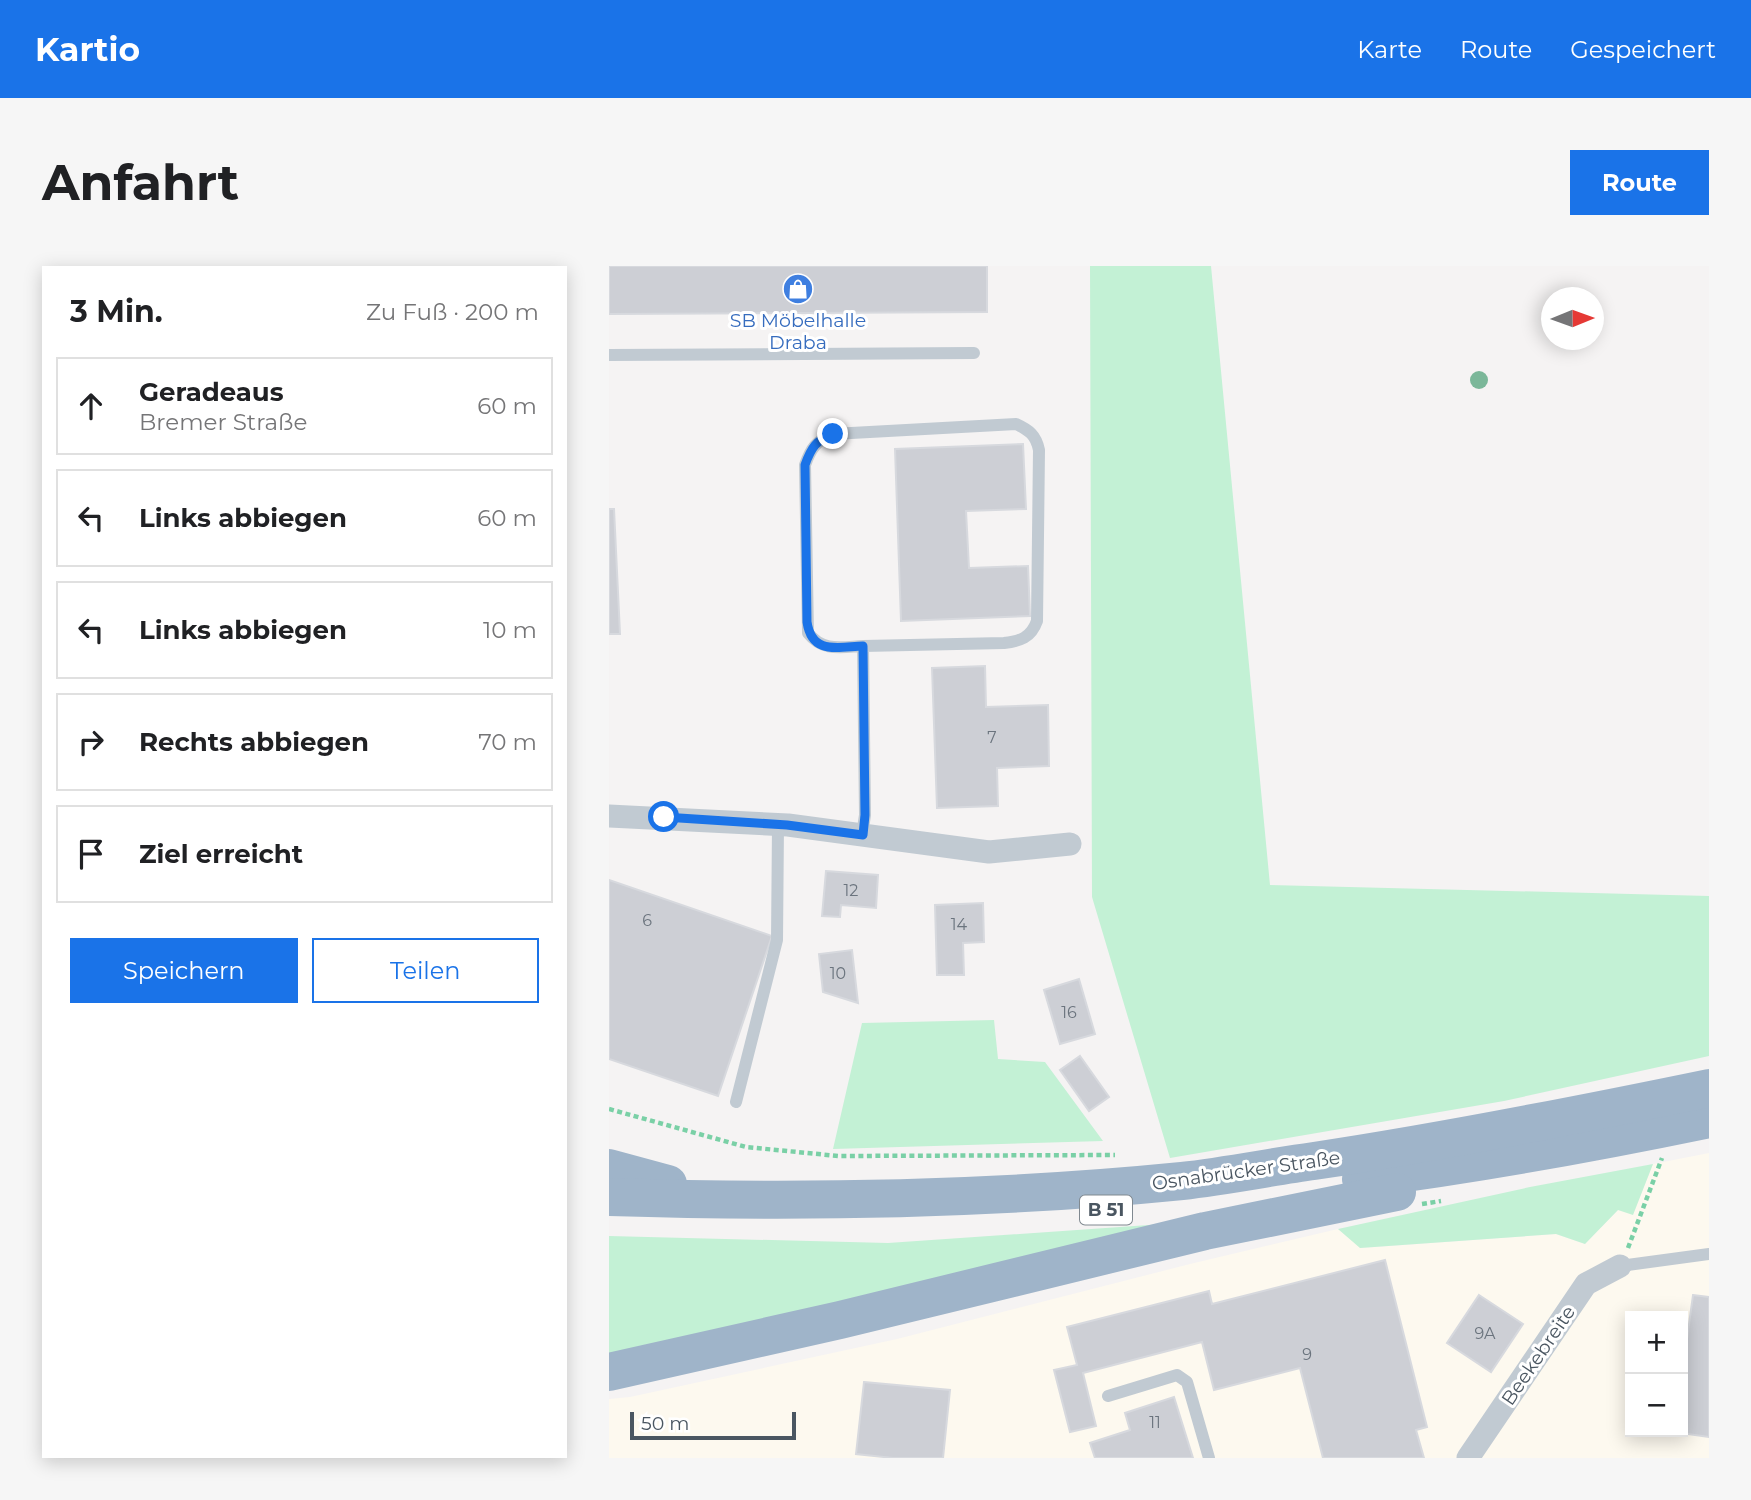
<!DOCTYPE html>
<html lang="de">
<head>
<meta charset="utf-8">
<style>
  :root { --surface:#fff; --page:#f6f6f6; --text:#202124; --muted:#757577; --line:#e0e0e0; --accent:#1a73e8 }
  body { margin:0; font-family:Montserrat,sans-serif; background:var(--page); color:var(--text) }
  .controls { position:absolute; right:21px; bottom:21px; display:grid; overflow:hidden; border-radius:0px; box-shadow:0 4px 18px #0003 }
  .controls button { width:63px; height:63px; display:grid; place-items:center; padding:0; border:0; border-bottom:2px solid var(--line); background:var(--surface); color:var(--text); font:35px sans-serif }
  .compass { position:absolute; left:932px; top:21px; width:63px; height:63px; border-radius:50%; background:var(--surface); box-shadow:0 4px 18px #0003; rotate:89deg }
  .scale { position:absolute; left:21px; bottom:18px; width:166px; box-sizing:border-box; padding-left:7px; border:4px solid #4a5661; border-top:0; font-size:19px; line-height:24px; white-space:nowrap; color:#4a5661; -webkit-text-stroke:5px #fff; paint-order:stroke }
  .stop { position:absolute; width:21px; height:21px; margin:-16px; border:5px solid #1a73e8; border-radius:50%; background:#fff }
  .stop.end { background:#1a73e8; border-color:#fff; box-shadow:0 2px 7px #0008 }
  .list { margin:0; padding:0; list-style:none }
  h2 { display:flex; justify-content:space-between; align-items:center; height:91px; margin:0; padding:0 28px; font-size:30px }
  h2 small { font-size:23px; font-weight:400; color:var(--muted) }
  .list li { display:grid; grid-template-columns:46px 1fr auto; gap:21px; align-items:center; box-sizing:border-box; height:98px; margin:0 14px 14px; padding:0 14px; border:2px solid var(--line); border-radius:0px }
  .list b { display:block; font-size:26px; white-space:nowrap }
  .list p { margin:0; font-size:23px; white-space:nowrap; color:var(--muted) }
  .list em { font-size:23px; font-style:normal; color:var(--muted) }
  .actions { display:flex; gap:14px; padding:21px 28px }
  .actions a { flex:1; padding:16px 0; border:2px solid var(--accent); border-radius:0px; text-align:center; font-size:24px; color:var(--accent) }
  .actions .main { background:var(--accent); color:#fff }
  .icon { flex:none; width:38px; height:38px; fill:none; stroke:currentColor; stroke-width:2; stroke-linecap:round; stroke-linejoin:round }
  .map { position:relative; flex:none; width:1100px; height:1192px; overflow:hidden; border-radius:0px }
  header { display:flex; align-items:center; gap:42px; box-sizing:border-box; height:98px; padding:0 35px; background:var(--accent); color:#fff }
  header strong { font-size:33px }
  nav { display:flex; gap:38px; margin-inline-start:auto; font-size:24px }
  .intro { display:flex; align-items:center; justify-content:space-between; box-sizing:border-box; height:168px; padding:0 42px }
  h1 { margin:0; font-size:49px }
  .button { padding:18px 32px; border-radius:0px; background:var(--accent); color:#fff; font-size:24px; font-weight:700 }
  main { display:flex; gap:42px; padding:0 42px }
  aside { flex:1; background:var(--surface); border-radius:0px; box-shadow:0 4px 18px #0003 }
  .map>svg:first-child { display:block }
  .commercial { fill:#fdf9ef; fill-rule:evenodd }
  .green { fill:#c3f1d5 }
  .building { fill:#cdcfd5; stroke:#d7d9de; stroke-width:2 }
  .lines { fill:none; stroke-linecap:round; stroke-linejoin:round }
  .path { stroke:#7ad0a6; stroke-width:4.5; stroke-dasharray:5 3.5; stroke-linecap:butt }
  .service { stroke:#c1cad2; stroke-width:12 }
  .minor { stroke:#c1cad2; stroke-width:23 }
  .trunk { stroke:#9fb4c9; stroke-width:38 }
  .tree { fill:#7bb799 }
  .route { stroke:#1a73e8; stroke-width:9 }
  .labels { text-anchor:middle; stroke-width:6; stroke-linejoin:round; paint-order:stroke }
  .number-label { font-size:16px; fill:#6b747e }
  .shield { fill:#fff; stroke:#808990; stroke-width:2 }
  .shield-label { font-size:18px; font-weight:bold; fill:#4a5661 }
  .shop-label { font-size:19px; fill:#366cbe; stroke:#fff }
  .street-label { font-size:19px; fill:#4a5661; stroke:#fff }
</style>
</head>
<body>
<header>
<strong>Kartio</strong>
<nav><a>Karte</a><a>Route</a><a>Gespeichert</a></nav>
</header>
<div class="intro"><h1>Anfahrt</h1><a class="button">Route</a></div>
<main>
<aside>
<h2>3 Min.<small>Zu Fuß · 200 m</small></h2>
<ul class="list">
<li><svg class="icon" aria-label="ahead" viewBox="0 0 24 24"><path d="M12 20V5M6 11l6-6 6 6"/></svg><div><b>Geradeaus</b><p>Bremer Straße</p></div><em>60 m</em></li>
<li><svg class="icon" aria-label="left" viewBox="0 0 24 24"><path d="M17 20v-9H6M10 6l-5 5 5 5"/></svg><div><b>Links abbiegen</b></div><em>60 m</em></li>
<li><svg class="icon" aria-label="left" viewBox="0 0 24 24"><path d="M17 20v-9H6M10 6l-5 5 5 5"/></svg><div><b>Links abbiegen</b></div><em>10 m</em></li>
<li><svg class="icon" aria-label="right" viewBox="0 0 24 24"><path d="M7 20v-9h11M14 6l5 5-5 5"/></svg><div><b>Rechts abbiegen</b></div><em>70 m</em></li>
<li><svg class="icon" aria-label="arrive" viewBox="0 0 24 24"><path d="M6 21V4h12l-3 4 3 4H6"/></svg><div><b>Ziel erreicht</b></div></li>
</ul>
<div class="actions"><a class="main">Speichern</a><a>Teilen</a></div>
</aside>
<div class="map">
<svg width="1100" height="1192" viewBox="0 0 1100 1192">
  <rect width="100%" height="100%" fill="#f5f3f3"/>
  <!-- commercial -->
  <path class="commercial" d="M1100,887V1192H0V1133L21,1131L288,1073L581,998L729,963L752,982L947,968L976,978L1009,944L1024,948L1044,898ZM1021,1050H1074V1166H1021Z"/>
  <!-- green -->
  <g class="green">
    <path d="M481,0H602L661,619L1100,630V790L895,835L561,892L483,631Z"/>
    <path d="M385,754L389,793L436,796L494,875L224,883L253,757Z"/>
    <path d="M1044,898L1024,949L1009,944L976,978L947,968L751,982L729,963L921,921Z"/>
    <path d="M554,958L0,1091V970L279,977Z"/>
  </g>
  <!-- building -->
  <g class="building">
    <path d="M0,0H378V46L0,48Z"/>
    <path d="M414,178L417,243L357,245L360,302L419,300L421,350L292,355L286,183Z"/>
    <path d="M0,243H5L11,368H0Z"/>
    <path d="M376,400L377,441L439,439L440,500L388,502L389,540L328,542L323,402Z"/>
    <path d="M217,605L269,609L267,642L232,639L231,651L213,650Z"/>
    <path d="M0,614L163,670L109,830L0,793Z"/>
    <path d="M374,637L375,676L354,677L355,709H328L326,639Z"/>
    <path d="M243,684L249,737L214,726L210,688Z"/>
    <path d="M470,713L486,768L451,778L435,724Z"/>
    <path d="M471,790L500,831L480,845L451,804Z"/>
    <path d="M776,994L818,1161L807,1164L815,1192H714L691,1102L605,1124L593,1076L474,1107L487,1160L461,1166L445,1104L468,1099L458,1061L600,1025L603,1038Z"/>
    <path d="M870,1029L914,1058L882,1106L838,1077Z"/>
    <path d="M1084,1029L1100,1031V1171L1065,1166H1074V1102Z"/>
    <path d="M255,1116L341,1124L334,1192H284L247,1188Z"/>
    <path d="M565,1131L584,1192H486L481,1177L521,1164L516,1147Z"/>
  </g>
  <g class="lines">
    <!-- path -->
    <g class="path">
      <path d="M0,843L137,881L229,890L506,889"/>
      <path d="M813,938L832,935"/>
      <path d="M1019,982L1053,892"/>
    </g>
    <!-- service -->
    <g class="service">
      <path d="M0,89L365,87"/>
      <path d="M253,569L256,549L254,380L395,377C411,375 422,372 428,355L430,184C427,169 420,164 407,158L224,168C207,175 202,182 196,199L199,367C214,386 232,381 254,380"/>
      <path d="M127,836L168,674L169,559"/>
      <path d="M1011,1000L1100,988"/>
      <path d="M499,1130L568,1109L578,1116L600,1192"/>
    </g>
    <!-- minor -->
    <g class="minor">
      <path d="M0,550L179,559L380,586L461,578"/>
      <path d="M859,1192L977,1018L1011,1000"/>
    </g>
    <!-- trunk -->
    <g class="trunk">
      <path d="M0,902L59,918"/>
      <path d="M752,913C869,898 984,877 1100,853"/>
      <path d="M0,931C192,937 382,934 573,915C617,910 662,901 705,895C838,875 969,849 1100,822"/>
      <path d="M0,1106L231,1054L596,965L788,926"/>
    </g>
  </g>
  <!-- trees -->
  <circle class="tree" cx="870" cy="114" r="9"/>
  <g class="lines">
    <!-- route -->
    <path class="route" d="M55,551L178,559L254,569L256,549L254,380C228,381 203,389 198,356L196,199C202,182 207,174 224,168"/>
  </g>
  <!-- icons -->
  <defs>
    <g id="shop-disc" transform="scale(1.575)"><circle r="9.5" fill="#3f7fe0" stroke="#fff"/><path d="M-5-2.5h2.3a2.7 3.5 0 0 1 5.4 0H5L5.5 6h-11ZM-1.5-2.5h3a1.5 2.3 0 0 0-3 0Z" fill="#fff"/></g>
  </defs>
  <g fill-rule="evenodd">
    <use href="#shop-disc" x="189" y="23"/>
  </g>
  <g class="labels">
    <!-- number labels -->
    <g class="number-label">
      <text x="383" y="477">7</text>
      <text x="242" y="630">12</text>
      <text x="38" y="660">6</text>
      <text x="350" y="664">14</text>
      <text x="229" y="713">10</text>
      <text x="460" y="752">16</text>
      <text x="876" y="1073">9A</text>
      <text x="698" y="1094">9</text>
      <text x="546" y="1162">11</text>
    </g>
    <!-- shield labels -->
    <rect class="shield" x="471" y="929.5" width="52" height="29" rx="5"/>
    <g class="shield-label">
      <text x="497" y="950">B 51</text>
    </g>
    <!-- shop labels -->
    <g class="shop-label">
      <text x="189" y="61">SB Möbelhalle<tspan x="189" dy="22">Draba</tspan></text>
    </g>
    <!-- street labels -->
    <g class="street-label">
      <text transform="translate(637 904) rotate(-8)" y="7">Osnabrücker Straße</text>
      <text transform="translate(929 1089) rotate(-56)" y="7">Beekebreite</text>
    </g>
  </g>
</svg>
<div class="controls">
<button>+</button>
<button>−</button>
</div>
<svg class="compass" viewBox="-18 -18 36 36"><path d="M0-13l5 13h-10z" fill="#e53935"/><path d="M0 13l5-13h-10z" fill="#757577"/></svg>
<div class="scale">50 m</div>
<div class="stop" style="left:55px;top:551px"></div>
<div class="stop end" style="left:224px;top:168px"></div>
</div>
</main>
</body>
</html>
